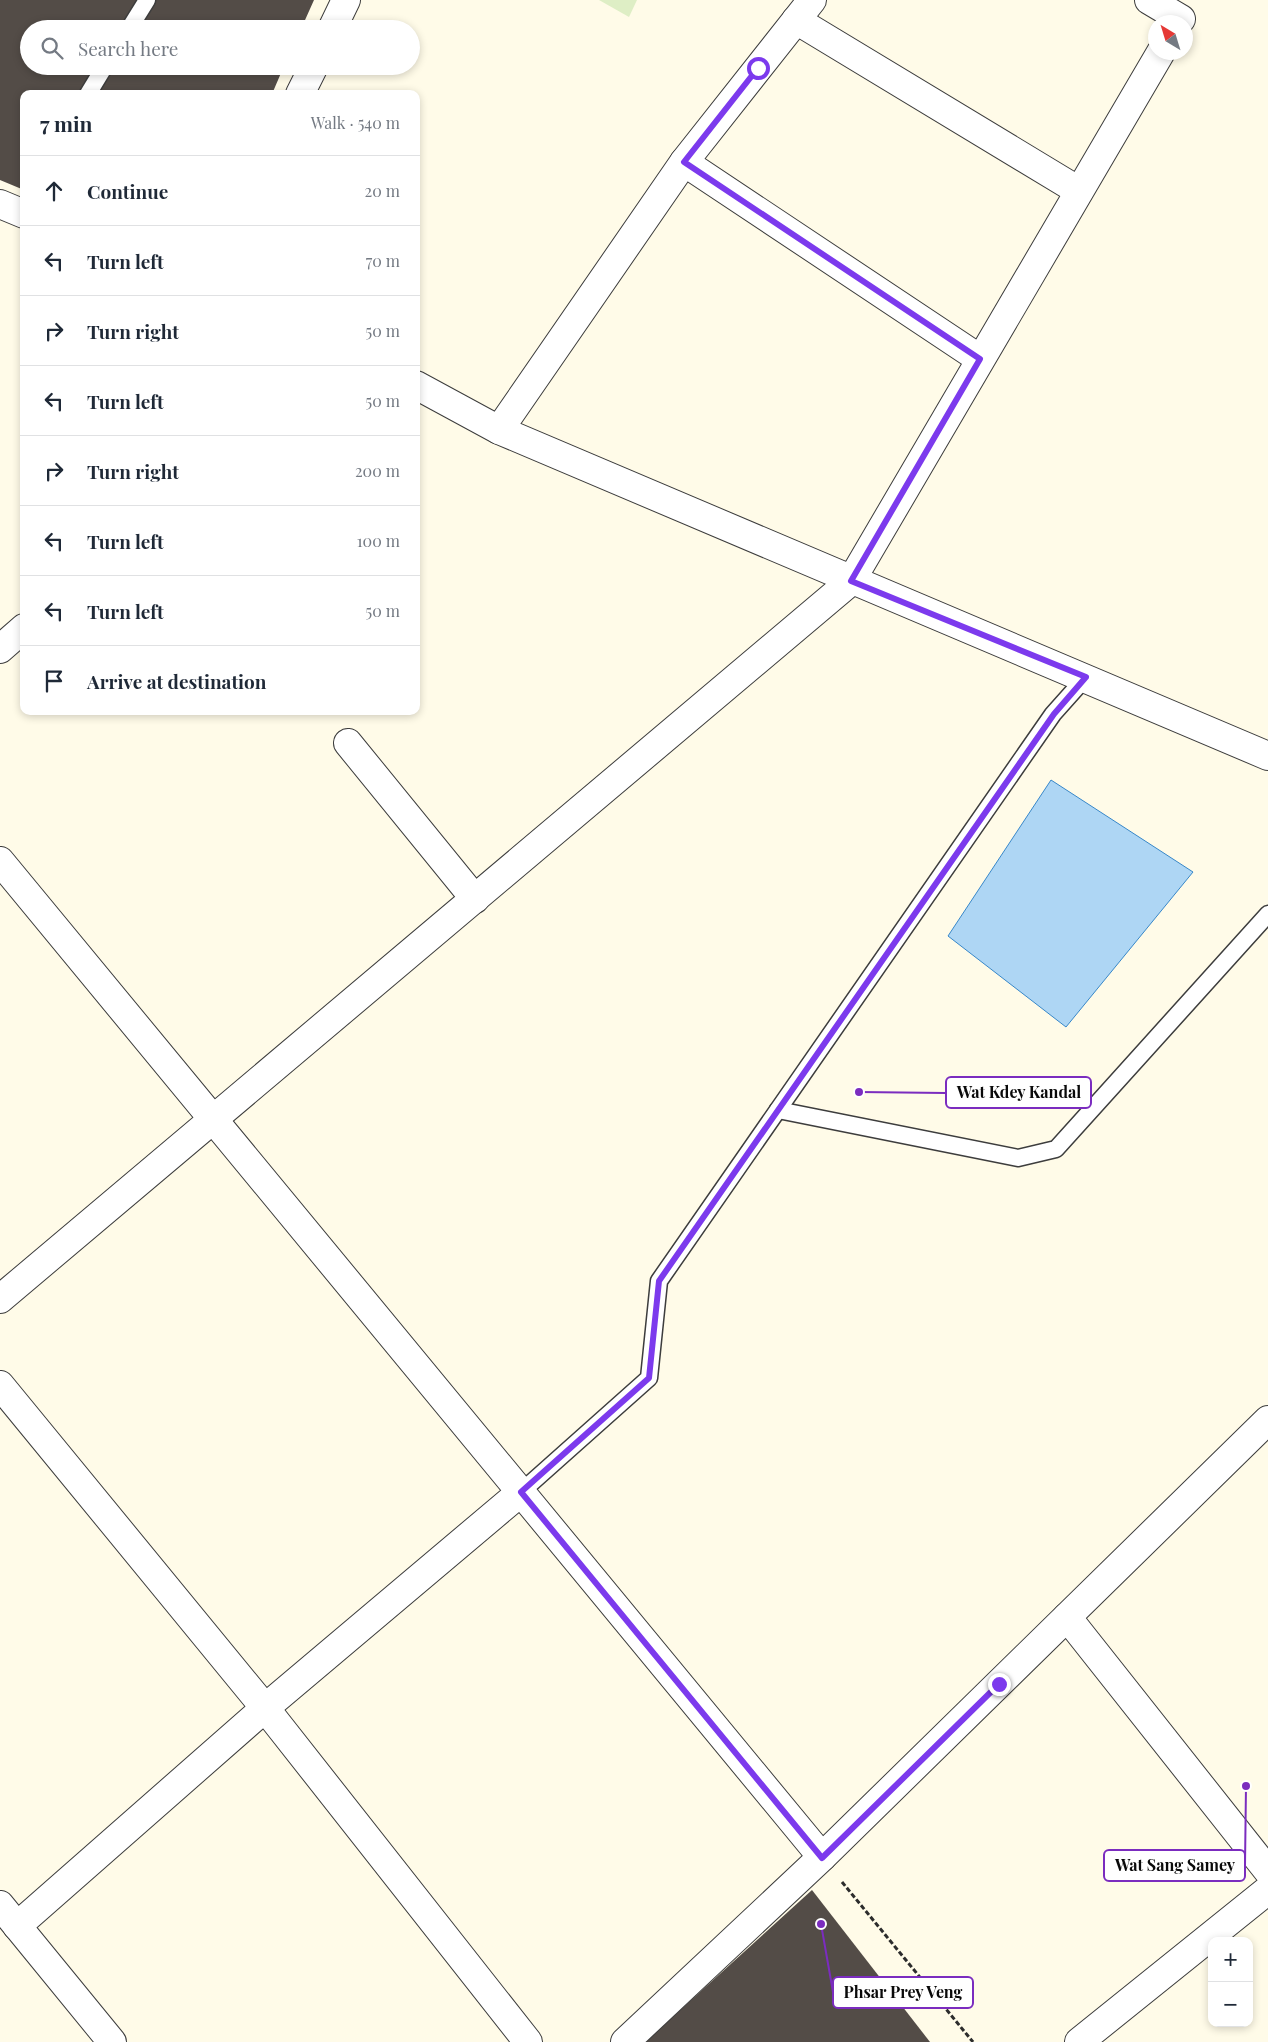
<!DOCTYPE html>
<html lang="en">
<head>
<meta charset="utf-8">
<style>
  :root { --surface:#fff; --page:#f6f6f7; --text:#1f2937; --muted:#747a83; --line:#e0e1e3 }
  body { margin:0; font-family:"Playfair Display",serif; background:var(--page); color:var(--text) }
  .controls { position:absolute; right:15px; bottom:15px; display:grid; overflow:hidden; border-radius:10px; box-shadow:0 2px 8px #0003 }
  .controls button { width:45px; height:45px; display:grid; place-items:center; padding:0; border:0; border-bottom:1px solid var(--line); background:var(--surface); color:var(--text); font:25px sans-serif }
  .compass { position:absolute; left:1148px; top:15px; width:45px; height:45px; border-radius:50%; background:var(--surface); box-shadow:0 2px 8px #0003; rotate:322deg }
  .stop { position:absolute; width:15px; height:15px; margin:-11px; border:4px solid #7c3aed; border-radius:50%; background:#fff }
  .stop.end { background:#7c3aed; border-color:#fff; box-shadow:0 1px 5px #0008 }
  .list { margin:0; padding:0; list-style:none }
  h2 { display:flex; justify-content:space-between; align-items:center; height:65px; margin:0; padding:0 20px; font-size:21px }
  h2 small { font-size:16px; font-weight:400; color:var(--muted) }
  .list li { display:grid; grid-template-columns:32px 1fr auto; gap:15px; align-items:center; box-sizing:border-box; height:70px; padding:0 20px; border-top:1px solid var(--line) }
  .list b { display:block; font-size:19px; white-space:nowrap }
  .list em { font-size:16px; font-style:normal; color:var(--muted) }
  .icon { flex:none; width:28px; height:28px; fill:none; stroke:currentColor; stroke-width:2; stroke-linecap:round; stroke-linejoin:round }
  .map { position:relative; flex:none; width:1268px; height:2042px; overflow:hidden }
  .search { position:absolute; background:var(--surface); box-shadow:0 2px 8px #0003; left:20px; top:20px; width:400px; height:55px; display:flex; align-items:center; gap:12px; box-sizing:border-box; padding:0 18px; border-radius:28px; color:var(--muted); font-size:19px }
  .panel { position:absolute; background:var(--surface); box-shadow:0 2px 8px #0003; left:20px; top:90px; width:400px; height:625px; border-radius:10px }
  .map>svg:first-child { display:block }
  .pitch { fill:#deeec5 }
  .water { fill:#aed6f4; stroke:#3787c9 }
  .building { fill:#534c47 }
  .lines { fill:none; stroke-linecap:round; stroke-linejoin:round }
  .service-casing { stroke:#3d3d3d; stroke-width:19 }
  .minor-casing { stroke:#3d3d3d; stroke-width:30 }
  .tertiary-casing { stroke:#3d3d3d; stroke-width:30 }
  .path { stroke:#2c2c2c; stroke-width:3; stroke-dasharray:5 2.5; stroke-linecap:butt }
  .service { stroke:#fff; stroke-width:16 }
  .minor { stroke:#fff; stroke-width:28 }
  .tertiary { stroke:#fff; stroke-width:28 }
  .route { stroke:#7c3aed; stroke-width:6 }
  .leader { fill:none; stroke:#7b2cbf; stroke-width:2 }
  .callout-dot { fill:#7b2cbf; stroke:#fff; stroke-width:2 }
  .callout { fill:#fff; stroke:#7b2cbf; stroke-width:2 }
  .callout-label { font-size:16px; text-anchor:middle; font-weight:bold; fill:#0a0a0a }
</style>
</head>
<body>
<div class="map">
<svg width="1268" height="2042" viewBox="0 0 1268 2042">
  <rect width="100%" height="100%" fill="#fffbe8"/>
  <!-- pitch -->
  <path class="pitch" d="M599,0H637L629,17Z"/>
  <!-- water -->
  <path class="water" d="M1051,780L1193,872L1066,1027L948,936Z"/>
  <!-- building -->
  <g class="building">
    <path d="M0,0H314L301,29H29V66H284L272,94H24V190L0,180Z"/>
    <path d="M812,1890L930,2042H645Z"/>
  </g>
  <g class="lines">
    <!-- service casing -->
    <g class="service-casing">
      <g id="service">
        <path d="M129,29L147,0"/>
        <path d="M88,94L105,66"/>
        <path d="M778,1110L1018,1158L1056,1149L1268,914"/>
        <path d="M521,1492L649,1378L659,1281L1053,714L1086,677"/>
      </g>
    </g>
    <!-- minor casing -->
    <g class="minor-casing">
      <g id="minor">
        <path d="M1149,0L1181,19"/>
        <path d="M796,20L1079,191"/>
        <path d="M332,29L346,0"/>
        <path d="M300,94L314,66"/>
        <path d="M684,162L980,359"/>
        <path d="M499,430L684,162L812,0"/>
        <path d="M0,649L24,628"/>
        <path d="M348,743L475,899"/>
        <path d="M0,861L822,1857"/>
        <path d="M0,1299L851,581L1161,52"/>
        <path d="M0,1385L265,1708L528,2042"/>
        <path d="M1067,1617L1268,1871"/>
        <path d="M17,1926L265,1708L521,1492"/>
        <path d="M1079,2042L1268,1890"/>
      </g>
    </g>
    <!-- tertiary casing -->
    <g class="tertiary-casing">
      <g id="tertiary">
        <path d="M0,204L24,214"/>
        <path d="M416,385L499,430L1268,756"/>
        <path d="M0,1905L112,2042"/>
        <path d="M625,2042L822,1857L1268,1420"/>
      </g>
    </g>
    <!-- path -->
    <path class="path" d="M842,1882L973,2042"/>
    <!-- service -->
    <use href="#service" class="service"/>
    <!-- minor -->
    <use href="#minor" class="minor"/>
    <!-- tertiary -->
    <use href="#tertiary" class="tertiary"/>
  </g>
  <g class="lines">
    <!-- route -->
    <path class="route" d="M758,68L684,162L980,359L851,581L1086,677L1054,714L659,1281L649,1378L521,1492L822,1858L999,1684"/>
  </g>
  <!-- callouts -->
  <path class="leader" d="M859 1092L946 1093M1246 1786L1245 1865M821 1924L833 1992"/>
  <g class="callout-dot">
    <circle cx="859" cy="1092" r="5"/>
    <circle cx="1246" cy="1786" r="5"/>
    <circle cx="821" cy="1924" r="5"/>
  </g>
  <g class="callout">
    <rect x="946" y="1077" width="145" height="31" rx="5"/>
    <rect x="1104" y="1850" width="141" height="31" rx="5"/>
    <rect x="833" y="1977" width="140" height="31" rx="5"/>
  </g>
  <g class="callout-label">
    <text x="1019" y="1098">Wat Kdey Kandal</text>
    <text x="1175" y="1871">Wat Sang Samey</text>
    <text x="903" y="1998">Phsar Prey Veng</text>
  </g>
</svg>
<div class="controls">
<button>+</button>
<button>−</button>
</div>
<svg class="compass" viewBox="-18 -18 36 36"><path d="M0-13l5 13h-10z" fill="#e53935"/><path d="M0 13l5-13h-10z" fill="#747a83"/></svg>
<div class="stop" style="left:758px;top:68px"></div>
<div class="stop end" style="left:999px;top:1684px"></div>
<div class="search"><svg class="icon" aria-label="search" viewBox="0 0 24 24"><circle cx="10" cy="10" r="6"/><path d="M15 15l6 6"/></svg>Search here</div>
<section class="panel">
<h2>7 min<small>Walk · 540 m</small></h2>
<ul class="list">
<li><svg class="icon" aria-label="ahead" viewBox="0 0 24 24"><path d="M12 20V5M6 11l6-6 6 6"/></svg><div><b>Continue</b></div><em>20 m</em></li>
<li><svg class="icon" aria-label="left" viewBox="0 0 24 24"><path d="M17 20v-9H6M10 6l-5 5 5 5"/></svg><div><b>Turn left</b></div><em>70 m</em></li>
<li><svg class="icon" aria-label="right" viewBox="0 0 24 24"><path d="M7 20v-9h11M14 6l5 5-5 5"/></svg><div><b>Turn right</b></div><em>50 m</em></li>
<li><svg class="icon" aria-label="left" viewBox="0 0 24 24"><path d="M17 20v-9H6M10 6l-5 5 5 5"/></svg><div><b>Turn left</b></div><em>50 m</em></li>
<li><svg class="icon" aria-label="right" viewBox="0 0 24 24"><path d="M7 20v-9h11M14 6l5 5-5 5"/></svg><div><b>Turn right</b></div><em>200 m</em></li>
<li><svg class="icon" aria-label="left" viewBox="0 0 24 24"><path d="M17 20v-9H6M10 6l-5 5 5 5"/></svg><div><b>Turn left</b></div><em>100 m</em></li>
<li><svg class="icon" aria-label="left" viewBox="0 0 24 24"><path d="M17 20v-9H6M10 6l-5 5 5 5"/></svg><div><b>Turn left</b></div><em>50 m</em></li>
<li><svg class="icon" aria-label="arrive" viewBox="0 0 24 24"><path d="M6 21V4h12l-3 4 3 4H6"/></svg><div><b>Arrive at destination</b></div></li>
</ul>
</section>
</div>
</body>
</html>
